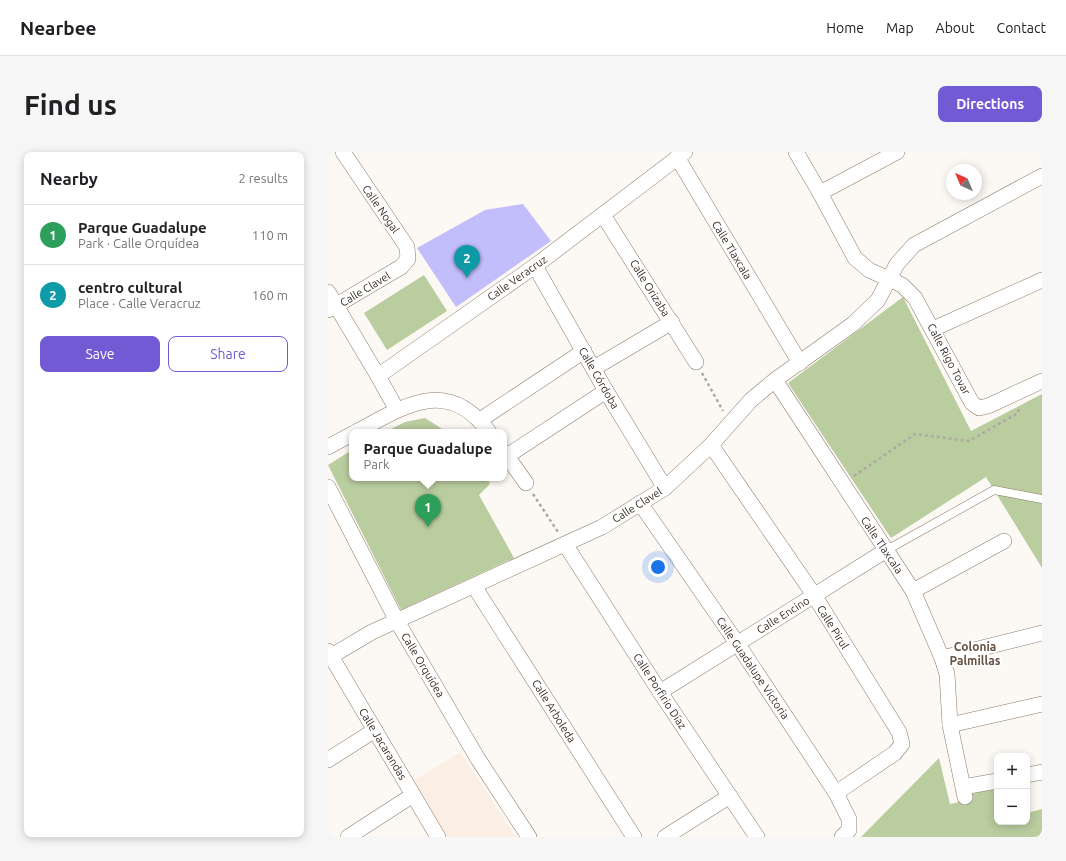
<!DOCTYPE html>
<html lang="en">
<head>
<meta charset="utf-8">
<style>
  :root { --surface:#fff; --page:#f6f6f6; --text:#202124; --muted:#757577; --line:#e0e0e0; --accent:#725ad4 }
  body { margin:0; font-family:Ubuntu,sans-serif; background:var(--page); color:var(--text) }
  .controls { position:absolute; right:12px; bottom:12px; display:grid; overflow:hidden; border-radius:8px; box-shadow:0 2px 10px #0003 }
  .controls button { width:36px; height:36px; display:grid; place-items:center; padding:0; border:0; border-bottom:1px solid var(--line); background:var(--surface); color:var(--text); font:20px sans-serif }
  .compass { position:absolute; left:618px; top:12px; width:36px; height:36px; border-radius:50%; background:var(--surface); box-shadow:0 2px 10px #0003; rotate:316deg }
  .you { position:absolute; left:330px; top:415px; width:14px; height:14px; margin:-10px; border:3px solid #fff; border-radius:50%; background:#1a73e8; box-shadow:0 0 0 6px #1a73e833 }
  .badge { display:grid; place-items:center; width:26px; height:26px; border-radius:50%; background:var(--accent); color:#fff; font-size:13px; font-weight:700 }
  .pin { position:absolute; translate:-50% -33px; filter:drop-shadow(0 1px 2px #0008) }
  .pin::after { content:''; position:absolute; top:21px; width:14px; height:12px; background:inherit; clip-path:polygon(0 0,100% 0,50% 100%) }
  .popup { position:absolute; left:21px; top:277px; width:158px; height:52px; box-sizing:border-box; display:grid; place-content:center; border-radius:8px; background:var(--surface); filter:drop-shadow(0 1px 3px #0005); font-size:13px; white-space:nowrap; color:var(--muted) }
  .popup b { font-size:15px; color:var(--text) }
  .popup::after { content:''; position:absolute; left:50%; top:100%; margin-left:-8px; border:8px solid transparent; border-top-color:var(--surface) }
  .list { margin:0; padding:0; list-style:none }
  h2 { display:flex; justify-content:space-between; align-items:center; height:52px; margin:0; padding:0 16px; font-size:17px }
  h2 small { font-size:13px; font-weight:400; color:var(--muted) }
  .list li { display:grid; grid-template-columns:26px 1fr auto; gap:12px; align-items:center; box-sizing:border-box; height:60px; padding:0 16px; border-top:1px solid var(--line) }
  .list b { display:block; font-size:15px; white-space:nowrap }
  .list p { margin:0; font-size:13px; white-space:nowrap; color:var(--muted) }
  .list em { font-size:13px; font-style:normal; color:var(--muted) }
  .actions { display:flex; gap:8px; padding:12px 16px }
  .actions a { flex:1; padding:9px 0; border:1px solid var(--accent); border-radius:8px; text-align:center; font-size:14px; color:var(--accent) }
  .actions .main { background:var(--accent); color:#fff }
  .map { position:relative; flex:none; width:714px; height:685px; overflow:hidden; border-radius:8px }
  header { display:flex; align-items:center; gap:24px; box-sizing:border-box; height:56px; padding:0 20px; background:var(--surface); border-bottom:1px solid var(--line) }
  header strong { font-size:19px }
  nav { display:flex; gap:22px; margin-inline-start:auto; font-size:14px }
  .intro { display:flex; align-items:center; justify-content:space-between; box-sizing:border-box; height:96px; padding:0 24px }
  h1 { margin:0; font-size:28px }
  .button { padding:10px 18px; border-radius:8px; background:var(--accent); color:#fff; font-size:14px; font-weight:700 }
  main { display:flex; gap:24px; padding:0 24px }
  aside { flex:1; background:var(--surface); border-radius:8px; box-shadow:0 2px 10px #0003 }
  .map>svg:first-child { display:block }
  .built { fill:#fbeee5 }
  .green { fill:#bacd9f }
  .building { fill:#c2bdfb }
  .lines { fill:none; stroke-linecap:round; stroke-linejoin:round }
  .lane-casing { stroke:#8e7968; stroke-width:9 }
  .street-casing { stroke:#8e7968; stroke-width:16 }
  .path { stroke:#afa9a4; stroke-width:2.5; stroke-dasharray:3 3; stroke-linecap:butt }
  .lane { stroke:#fff; stroke-width:8 }
  .street { stroke:#fff; stroke-width:15 }
  .labels { text-anchor:middle; stroke-width:4; stroke-linejoin:round; paint-order:stroke }
  .street-label { font-size:11px; fill:#362d26; stroke:#fff }
  .neighbourhood-label { font-size:12px; font-weight:bold; fill:#655242; stroke:#fff }
</style>
</head>
<body>
<header>
<strong>Nearbee</strong>
<nav><a>Home</a><a>Map</a><a>About</a><a>Contact</a></nav>
</header>
<div class="intro"><h1>Find us</h1><a class="button">Directions</a></div>
<main>
<aside>
<h2>Nearby<small>2 results</small></h2>
<ul class="list">
<li><span class="badge" style="background:#2e9e5b">1</span><div><b>Parque Guadalupe</b><p>Park · Calle Orquídea</p></div><em>110 m</em></li>
<li><span class="badge" style="background:#0f9aa8">2</span><div><b>centro cultural</b><p>Place · Calle Veracruz</p></div><em>160 m</em></li>
</ul>
<div class="actions"><a class="main">Save</a><a>Share</a></div>
</aside>
<div class="map">
<svg width="714" height="685" viewBox="0 0 714 685">
  <rect width="100%" height="100%" fill="#fcf8f4"/>
  <!-- built -->
  <path class="built" d="M132,600L188,685H115L81,632Z"/>
  <!-- green -->
  <g class="green">
    <path d="M96,123L119,159L59,198L36,161Z"/>
    <path d="M575,145L643,279L714,242V416L658,325L563,386L460,231Z"/>
    <path d="M97,266L119,280H57L77,270Z"/>
    <path d="M24,298V326H162L161,333L151,343L186,406L73,458L0,313Z"/>
    <path d="M611,606L622,652L645,647L644,642L669,635V670H699V661L714,657V685H533Z"/>
  </g>
  <!-- building -->
  <path class="building" d="M195,52L223,89L128,155L89,96L157,58Z"/>
  <g class="lines">
    <!-- lane casing -->
    <g class="lane-casing">
      <path id="lane" d="M557,399L666,338L714,347"/>
    </g>
    <!-- street casing -->
    <g class="street-casing">
      <g id="street">
        <path d="M468,0L492,41L527,106L541,118L574,133L587,146L644,251L651,256L660,254L714,229"/>
        <path d="M349,5L472,211"/>
        <path d="M492,41L569,0"/>
        <path d="M275,63L368,210"/>
        <path d="M207,114L278,239L337,336"/>
        <path d="M0,140L50,224"/>
        <path d="M0,158L73,115L80,107L79,95L15,0"/>
        <path d="M605,177L714,128"/>
        <path d="M266,216L344,170"/>
        <path d="M447,228L585,439L614,506L619,522L622,573L637,645"/>
        <path d="M69,258L50,224L207,114L357,0"/>
        <path d="M152,268L256,199"/>
        <path d="M28,280C77,254 119,224 161,280"/>
        <path d="M383,293L486,443L571,580L574,592L567,601L508,641"/>
        <path d="M0,295L24,282"/>
        <path d="M176,300L198,331"/>
        <path d="M179,304L278,239"/>
        <path d="M0,335L69,469L150,607L201,685"/>
        <path d="M312,351L409,491L508,641L521,667V678L514,685"/>
        <path d="M237,392L332,540L429,685"/>
        <path d="M146,434L306,685"/>
        <path d="M585,439L676,389"/>
        <path d="M0,499L110,685"/>
        <path d="M0,506L44,480L274,375L337,336L383,293L423,248L447,228L525,172L550,148L569,112L586,93L714,24"/>
        <path d="M614,506L714,481"/>
        <path d="M332,540L557,399"/>
        <path d="M622,573L714,552"/>
        <path d="M0,608L47,578"/>
        <path d="M699,623L714,620"/>
        <path d="M635,635L669,629"/>
        <path d="M20,685L85,643"/>
        <path d="M337,685L402,644"/>
      </g>
    </g>
    <!-- path -->
    <g class="path">
      <path d="M374,221L395,259"/>
      <path d="M526,324L587,282L641,289L690,261L691,255"/>
      <path d="M205,342L230,380"/>
    </g>
    <!-- lane -->
    <use href="#lane" class="lane"/>
    <!-- street -->
    <use href="#street" class="street"/>
  </g>
  <g class="labels">
    <!-- street labels -->
    <g class="street-label">
      <text transform="translate(53 57) rotate(55)" y="4">Calle Nogal</text>
      <text transform="translate(404 98) rotate(59)" y="4">Calle Tlaxcala</text>
      <text transform="translate(189 126) rotate(-35)" y="4">Calle Veracruz</text>
      <text transform="translate(322 136) rotate(58)" y="4">Calle Orizaba</text>
      <text transform="translate(37 137) rotate(-31)" y="4">Calle Clavel</text>
      <text transform="translate(621 207) rotate(62)" y="4">Calle Rigo Tovar</text>
      <text transform="translate(271 226) rotate(60)" y="4">Calle Córdoba</text>
      <text transform="translate(309 353) rotate(-32)" y="4">Calle Clavel</text>
      <text transform="translate(554 393) rotate(56)" y="4">Calle Tlaxcala</text>
      <text transform="translate(455 463) rotate(-32)" y="4">Calle Encino</text>
      <text transform="translate(505 475) rotate(58)" y="4">Calle Pirul</text>
      <text transform="translate(95 513) rotate(59)" y="4">Calle Orquídea</text>
      <text transform="translate(425 516) rotate(56)" y="4">Calle Guadalupe Victoria</text>
      <text transform="translate(332 539) rotate(57)" y="4">Calle Porfirio Díaz</text>
      <text transform="translate(226 559) rotate(58)" y="4">Calle Arboleda</text>
      <text transform="translate(55 592) rotate(59)" y="4">Calle Jacarandas</text>
    </g>
    <!-- neighbourhood labels -->
    <g class="neighbourhood-label">
      <text x="647" y="499">Colonia<tspan x="647" dy="14">Palmillas</tspan></text>
    </g>
  </g>
</svg>
<div class="controls">
<button>+</button>
<button>−</button>
</div>
<svg class="compass" viewBox="-18 -18 36 36"><path d="M0-13l5 13h-10z" fill="#e53935"/><path d="M0 13l5-13h-10z" fill="#757577"/></svg>
<div class="you"></div>
<div class="pin badge" style="left:100px;top:375px;background:#2e9e5b">1</div>
<div class="popup"><b>Parque Guadalupe</b>Park</div>
<div class="pin badge" style="left:139px;top:126px;background:#0f9aa8">2</div>
</div>
</main>
</body>
</html>
